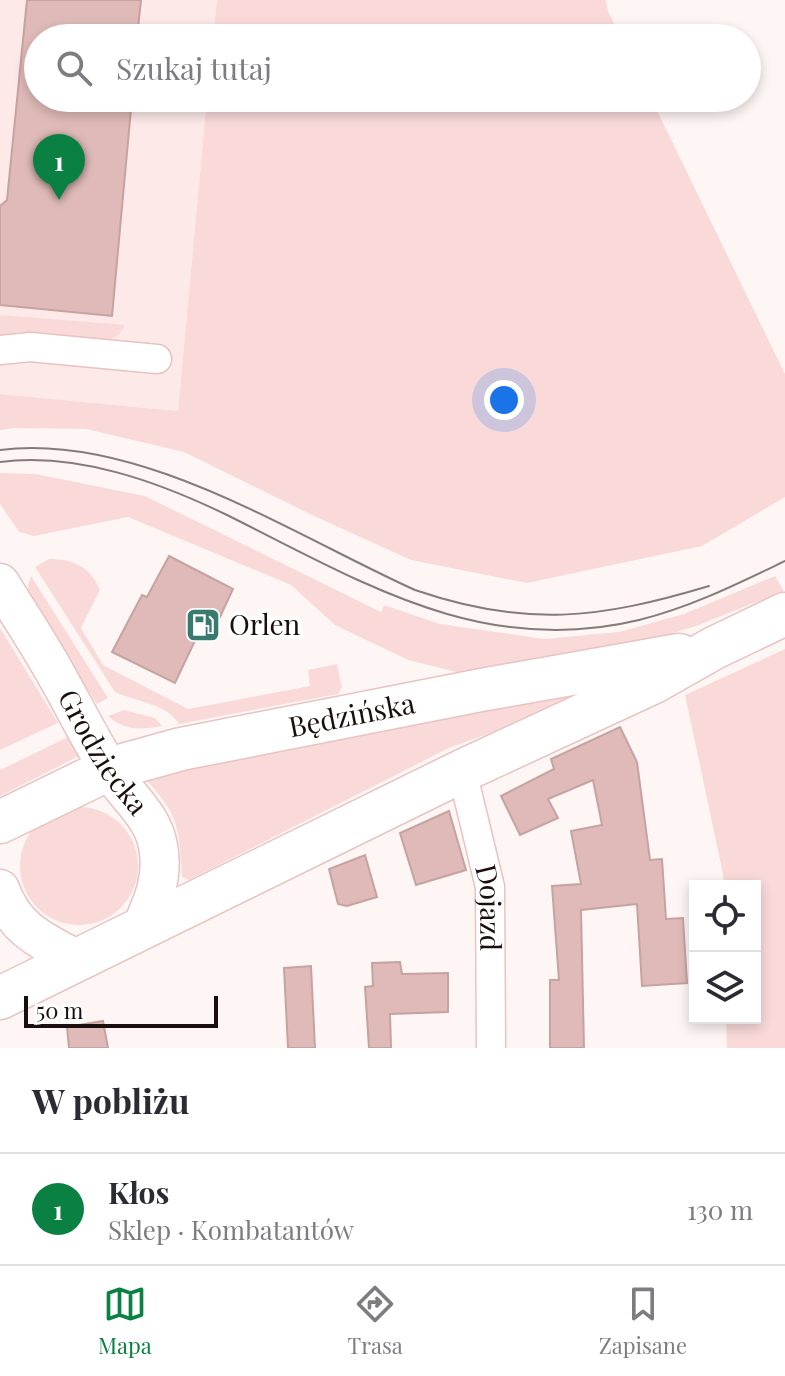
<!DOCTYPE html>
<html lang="pl">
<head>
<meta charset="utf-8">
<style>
  :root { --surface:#fff; --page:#f7f7f7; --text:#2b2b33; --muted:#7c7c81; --line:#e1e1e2; --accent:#0b8043 }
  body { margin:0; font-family:"Playfair Display",serif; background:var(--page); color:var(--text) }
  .controls { position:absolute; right:24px; bottom:24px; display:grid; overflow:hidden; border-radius:0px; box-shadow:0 4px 12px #0003 }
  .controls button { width:72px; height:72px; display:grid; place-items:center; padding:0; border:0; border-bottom:2px solid var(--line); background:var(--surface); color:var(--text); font:40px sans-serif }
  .scale { position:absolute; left:24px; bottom:20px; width:194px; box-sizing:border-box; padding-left:8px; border:4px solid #1b0f0e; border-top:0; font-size:22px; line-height:28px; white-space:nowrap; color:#1b0f0e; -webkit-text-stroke:6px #fff; paint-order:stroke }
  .you { position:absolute; left:504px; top:400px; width:28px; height:28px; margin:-20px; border:6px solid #fff; border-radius:50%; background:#1a73e8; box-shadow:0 0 0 12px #1a73e833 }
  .badge { display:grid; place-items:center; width:52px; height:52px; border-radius:50%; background:var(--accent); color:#fff; font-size:26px; font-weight:700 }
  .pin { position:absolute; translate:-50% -66px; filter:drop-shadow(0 2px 4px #0008) }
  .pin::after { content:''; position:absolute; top:42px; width:28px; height:24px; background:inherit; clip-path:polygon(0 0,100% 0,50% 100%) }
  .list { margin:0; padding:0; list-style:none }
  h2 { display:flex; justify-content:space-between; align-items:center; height:104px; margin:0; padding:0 32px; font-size:34px }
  h2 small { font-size:26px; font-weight:400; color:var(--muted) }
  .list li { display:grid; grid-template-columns:52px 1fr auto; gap:24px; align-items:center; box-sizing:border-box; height:112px; padding:0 32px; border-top:2px solid var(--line) }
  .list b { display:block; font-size:30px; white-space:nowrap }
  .list p { margin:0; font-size:26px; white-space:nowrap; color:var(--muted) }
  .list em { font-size:26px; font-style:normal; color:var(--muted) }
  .icon { flex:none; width:44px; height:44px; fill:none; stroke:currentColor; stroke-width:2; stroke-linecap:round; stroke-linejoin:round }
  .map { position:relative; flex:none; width:785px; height:1048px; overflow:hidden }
  .search { position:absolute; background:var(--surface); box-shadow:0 4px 12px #0003; left:24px; right:24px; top:24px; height:88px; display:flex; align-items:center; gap:20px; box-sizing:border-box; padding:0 28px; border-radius:44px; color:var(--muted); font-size:30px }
  .sheet { height:216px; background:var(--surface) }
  nav { display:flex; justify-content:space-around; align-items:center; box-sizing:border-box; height:112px; border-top:2px solid var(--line); background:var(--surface); font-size:22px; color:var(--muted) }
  nav a { display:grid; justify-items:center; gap:4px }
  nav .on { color:var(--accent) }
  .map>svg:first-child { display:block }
  .built { fill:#fce9e8 }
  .green { fill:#f9dad9 }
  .building { fill:#dfbab8; stroke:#c6a2a0; stroke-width:2 }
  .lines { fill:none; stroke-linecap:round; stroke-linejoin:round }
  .street-casing { stroke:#e8c3c1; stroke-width:31 }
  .secondary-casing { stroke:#e8c3c1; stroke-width:41 }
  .primary-casing { stroke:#e8c3c1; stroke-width:45 }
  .street { stroke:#fff; stroke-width:28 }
  .secondary { stroke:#fff; stroke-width:38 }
  .primary { stroke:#fff; stroke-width:42 }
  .tram { stroke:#857b7a; stroke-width:2 }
  .labels { text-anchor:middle; stroke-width:8; stroke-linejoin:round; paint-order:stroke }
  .poi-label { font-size:28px; fill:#1b0f0e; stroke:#fff; text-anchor:start }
  .street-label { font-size:28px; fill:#1b0f0e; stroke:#fff }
</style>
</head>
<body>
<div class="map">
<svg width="785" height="1048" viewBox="0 0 785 1048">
  <rect width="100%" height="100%" fill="#fef6f5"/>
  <!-- built -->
  <path class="built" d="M0,0H217L213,38H38V98H207L178,411L0,394Z"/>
  <!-- green -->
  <g class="green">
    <path d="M217,0H606L608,11L621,38H213Z"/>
    <path d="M207,98H651L785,374V497L702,546L527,583L411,560L312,515L184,452L86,429L15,428L0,430V394L178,411Z"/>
    <path d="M0,315L125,325C113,355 69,334 44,333C30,331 14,332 0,335Z"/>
    <path d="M0,473L36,474L145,496L381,612L384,605L440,624L544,639L619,632L684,614L775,576L784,591L696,626L593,658L464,674L408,660L335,625L291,585L128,517L34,536L19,532L0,504Z"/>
    <path d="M49,559C73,559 91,567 100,590L81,628L103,665L188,709L310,686L308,670L337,664L342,687L338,694L179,724C166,703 136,702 115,692L35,567Z"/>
    <path d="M31,576L108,698L97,704L30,601L28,585Z"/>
    <path d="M0,628L58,723L0,750Z"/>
    <path d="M785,649V1048H727L726,1018H755V886H724L723,874L685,695Z"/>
    <path d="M619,684L601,694L451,747L189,880L182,877C179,821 178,814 139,772Z"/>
    <path d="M124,710L155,718L162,726C142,730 124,731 108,716Z"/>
    <path d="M68,737L81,755L0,796V770Z"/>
    <circle cx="79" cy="866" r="59"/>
  </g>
  <!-- building -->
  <g class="building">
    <path d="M27,0H141L137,38H38V98H132L112,316L0,305V206L7,200Z"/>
    <path d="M169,556L233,589L220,617L209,611L175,683L112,652L142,595L147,597Z"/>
    <path d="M620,727L637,762L650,860L662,859L666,919L683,918L687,983L642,986L637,904L581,910L584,1048H550V980H559L552,886L581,884L571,831L602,825L593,780L548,799L558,818L520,835L501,796L554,769L551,759Z"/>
    <path d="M449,811L466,870L416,885L400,833Z"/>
    <path d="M365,855L377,897L347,906L338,904L329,869Z"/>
    <path d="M400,962L402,974L448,973V1012L390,1014L391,1048H369L365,987L373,986L372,963Z"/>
    <path d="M311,966L315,1048H288L284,968Z"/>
    <path d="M103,1021L108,1048H69L67,1027Z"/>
  </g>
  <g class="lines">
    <!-- street casing -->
    <g class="street-casing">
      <g id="street">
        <path d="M0,350L30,347L157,359"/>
        <path id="s1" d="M462,771L490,887L491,1048"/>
      </g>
    </g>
    <!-- secondary casing -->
    <g class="secondary-casing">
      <g id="secondary">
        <path id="s2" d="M0,583C19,614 40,645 58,678C75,708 90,739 109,769C125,795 153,815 158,846C164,877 153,902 141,929"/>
        <path d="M0,889C15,930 41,940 76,959"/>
      </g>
    </g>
    <!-- primary casing -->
    <g class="primary-casing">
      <g id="primary">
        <path id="s3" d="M0,822L109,769L181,749L481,690L679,655"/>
        <path d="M0,998L462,771L654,682L714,648L785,614"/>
      </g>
    </g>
    <!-- street -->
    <use href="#street" class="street"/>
    <!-- secondary -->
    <use href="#secondary" class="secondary"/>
    <!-- primary -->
    <use href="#primary" class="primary"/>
    <!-- tram -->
    <g class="tram">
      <path d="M0,450C138,432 293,535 415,590C526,628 599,619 709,586"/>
      <path d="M0,462C77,452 159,482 227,515C362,582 482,658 639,620C691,607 737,584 785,561"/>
    </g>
  </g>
  <!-- icons -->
  <defs>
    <g id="fuel-square" transform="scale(1.8)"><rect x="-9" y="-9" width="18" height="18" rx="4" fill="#387b6e" stroke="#fff"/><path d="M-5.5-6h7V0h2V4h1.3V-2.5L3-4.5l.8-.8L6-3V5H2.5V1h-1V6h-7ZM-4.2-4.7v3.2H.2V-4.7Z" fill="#fff"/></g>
  </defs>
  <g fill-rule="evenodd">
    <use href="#fuel-square" x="203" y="625"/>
  </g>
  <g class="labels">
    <!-- poi labels -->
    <g class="poi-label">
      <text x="229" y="635">Orlen</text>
    </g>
    <!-- street labels -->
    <g class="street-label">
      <text dy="10" stroke="none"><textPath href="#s3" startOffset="370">Będzińska</textPath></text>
      <text dy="10" stroke="none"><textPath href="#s2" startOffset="198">Grodziecka</textPath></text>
      <text dy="10" stroke="none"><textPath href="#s1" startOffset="140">Dojazd</textPath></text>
    </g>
  </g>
</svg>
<div class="controls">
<button><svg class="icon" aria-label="locate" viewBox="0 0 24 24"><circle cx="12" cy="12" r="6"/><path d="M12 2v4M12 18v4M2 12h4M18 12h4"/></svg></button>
<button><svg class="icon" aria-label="layers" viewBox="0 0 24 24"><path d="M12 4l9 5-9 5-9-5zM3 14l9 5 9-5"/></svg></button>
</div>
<div class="scale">50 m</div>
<div class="you"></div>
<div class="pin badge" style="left:59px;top:200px">1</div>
<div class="search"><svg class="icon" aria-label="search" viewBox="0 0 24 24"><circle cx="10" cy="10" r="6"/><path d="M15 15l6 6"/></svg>Szukaj tutaj</div>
</div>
<section class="sheet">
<h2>W pobliżu<small></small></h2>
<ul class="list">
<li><span class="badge">1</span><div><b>Kłos</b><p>Sklep · Kombatantów</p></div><em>130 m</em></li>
</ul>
</section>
<nav>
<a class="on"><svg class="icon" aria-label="map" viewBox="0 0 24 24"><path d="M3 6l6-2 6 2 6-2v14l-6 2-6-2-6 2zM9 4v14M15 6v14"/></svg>Mapa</a>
<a><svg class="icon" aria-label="directions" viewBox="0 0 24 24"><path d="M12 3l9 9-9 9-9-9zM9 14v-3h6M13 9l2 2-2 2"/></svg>Trasa</a>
<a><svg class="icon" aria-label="saved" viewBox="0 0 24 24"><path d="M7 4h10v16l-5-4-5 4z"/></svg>Zapisane</a>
</nav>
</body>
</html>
